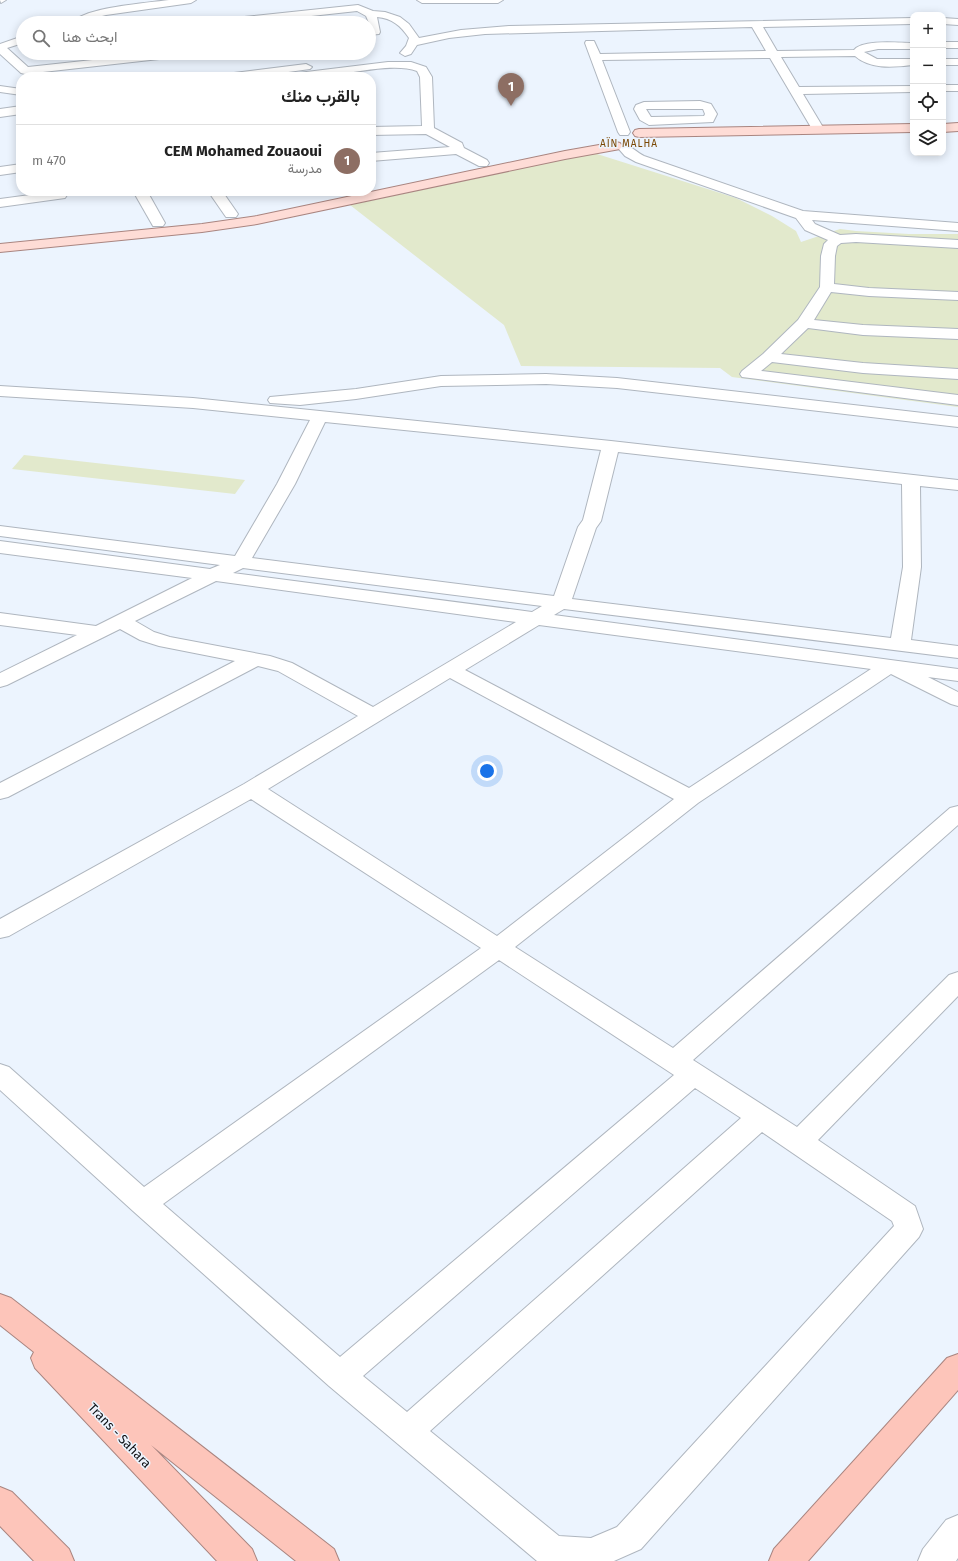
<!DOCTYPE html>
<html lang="ar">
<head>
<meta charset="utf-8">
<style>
  :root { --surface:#fff; --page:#f2f2f2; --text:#222; --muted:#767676; --line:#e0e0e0; --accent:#8c540b }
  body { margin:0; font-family:"Fira Sans",Vazirmatn,sans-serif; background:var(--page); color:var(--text); direction:rtl }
  .controls { position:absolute; right:12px; top:12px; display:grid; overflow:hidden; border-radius:8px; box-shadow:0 2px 10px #0003 }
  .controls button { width:36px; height:36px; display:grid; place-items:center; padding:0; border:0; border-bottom:1px solid var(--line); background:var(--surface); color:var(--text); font:20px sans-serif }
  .you { position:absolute; left:487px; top:771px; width:14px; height:14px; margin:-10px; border:3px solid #fff; border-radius:50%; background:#1a73e8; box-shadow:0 0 0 6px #1a73e833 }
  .badge { display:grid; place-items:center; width:26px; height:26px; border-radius:50%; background:var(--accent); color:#fff; font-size:13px; font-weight:700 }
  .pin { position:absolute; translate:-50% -33px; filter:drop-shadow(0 1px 2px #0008) }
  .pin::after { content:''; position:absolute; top:21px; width:14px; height:12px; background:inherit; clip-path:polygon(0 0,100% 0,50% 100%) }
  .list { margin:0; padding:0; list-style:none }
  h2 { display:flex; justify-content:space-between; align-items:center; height:52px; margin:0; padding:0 16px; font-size:17px }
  h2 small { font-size:13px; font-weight:400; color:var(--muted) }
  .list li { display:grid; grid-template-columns:26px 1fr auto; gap:12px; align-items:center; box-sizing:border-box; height:72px; padding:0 16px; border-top:1px solid var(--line) }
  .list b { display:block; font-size:15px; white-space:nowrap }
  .list p { margin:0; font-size:13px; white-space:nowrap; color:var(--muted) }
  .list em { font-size:13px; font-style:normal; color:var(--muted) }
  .icon { flex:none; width:22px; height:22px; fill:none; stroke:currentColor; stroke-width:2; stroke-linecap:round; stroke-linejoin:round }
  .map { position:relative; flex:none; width:958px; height:1561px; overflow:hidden; direction:ltr }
  .search { position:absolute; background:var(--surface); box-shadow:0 2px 10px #0003; left:16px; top:16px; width:360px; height:44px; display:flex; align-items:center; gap:10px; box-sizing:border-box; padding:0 14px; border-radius:22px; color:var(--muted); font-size:15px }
  .panel { position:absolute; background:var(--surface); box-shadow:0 2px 10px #0003; left:16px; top:72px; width:360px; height:124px; border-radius:16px; direction:rtl }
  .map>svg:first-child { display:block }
  .green { fill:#e2e9cc }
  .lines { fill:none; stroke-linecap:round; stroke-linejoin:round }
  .minor-casing { stroke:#afb6bf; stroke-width:2 }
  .major-casing { stroke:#a98580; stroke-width:2 }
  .highway-casing { stroke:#a98580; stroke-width:2 }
  .minor { fill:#fff; fill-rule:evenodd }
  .major { fill:#fedcd6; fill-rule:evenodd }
  .highway { fill:#fdc5ba; fill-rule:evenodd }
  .labels { text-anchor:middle; stroke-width:3; stroke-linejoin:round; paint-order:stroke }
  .far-neighbourhood-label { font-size:10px; letter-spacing:1px; fill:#7b4804; stroke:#ecf4fe }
  .near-street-label { font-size:13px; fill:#0d0f13; stroke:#ecf4fe }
</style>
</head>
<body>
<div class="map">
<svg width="958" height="1561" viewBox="0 0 958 1561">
  <rect width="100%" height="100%" fill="#ecf4fe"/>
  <!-- green -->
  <g class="green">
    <path d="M594,153L736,198L772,216L796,231L801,242L840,229L856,231L909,234H958V407L732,377L720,368L521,366L504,325L350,205Z"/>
    <path d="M24,455L221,477L245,480L235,494L12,469Z"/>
  </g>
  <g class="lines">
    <!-- minor casing -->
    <g class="minor-casing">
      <g id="minor">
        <path d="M0,0H6L1,3Z"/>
        <path d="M169,0H196L191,3L106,15L90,19L84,23H72C84,7 148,3 169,0Z"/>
        <path d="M417,0H503L498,3H422Z"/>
        <path d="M358,5L373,11L385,12L400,17L409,24L419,38L461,30L509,26L913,18V24L763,27L777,51L854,50C863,39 899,43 913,43V49H878L864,52L877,59H913V65C894,67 871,70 855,56L781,57L799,87L913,86V92L803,94L824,129L822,132H814L812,129L770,58L602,60L630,132L628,135H620L618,132L585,43L586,41H594L600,54L766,51L752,27L485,34L449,38L417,45L411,54L405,56L400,53L406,46L409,38C401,26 392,18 377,17L380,32L379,34L369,35V23L366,16L357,11L246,23H211L216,20Z"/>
        <path d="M943,18L958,19V25L943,24Z"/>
        <path d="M23,36V43L7,48L28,67L157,53H191L186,56L25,74L21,73L0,54V44Z"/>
        <rect x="943" y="42" width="15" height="6"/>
        <rect x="943" y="59" width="15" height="6"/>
        <path d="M388,62H411L426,67L432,77L434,128L462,143L464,148L487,160L489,163L487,166H479L456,154L371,161V153L450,147L426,134L371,135V127L422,126L420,77L417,71C392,62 346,75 319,77C307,78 296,77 284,77L286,75L290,74Z"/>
        <path d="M306,64L312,67L310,69L253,77H220L222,75L226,74Z"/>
        <rect x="943" y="85" width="15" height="6"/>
        <path d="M0,86L21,89V95L0,92Z"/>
        <path d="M700,101L711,104L717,114L713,122L649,125L640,120L634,109L636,105L644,102ZM646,109H703L705,114L704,116L651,117Z"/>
        <path d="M21,106V114L0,117V109Z"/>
        <path d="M624,144C631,146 638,153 644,156L803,211L958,223V231L812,220L815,224L840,235L856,234L958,240V248L856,242L841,243L837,246L835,256L834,284L869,288L958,292V300L869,296L831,292L814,320L863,325L958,329V339L863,335L808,328L781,354L863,363L958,369V379L863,373L772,362L761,371L958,395V405L742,377L740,374L742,371L763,354L798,320L820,287L821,256L824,244L828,240L805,230L796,218L636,162L625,156L618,148L620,145Z"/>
        <path d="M21,164V172L0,175V167Z"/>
        <path d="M60,191L65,192L67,195L65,198L0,207V199Z"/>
        <path d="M133,191H147L165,223L163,226H153Z"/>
        <path d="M208,191H222L238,214L236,217H226Z"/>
        <path d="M546,374L617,378L958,417V427L617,388L546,384L441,386L356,399L300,405L270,403L268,400L270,397L356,389L441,376Z"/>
        <path d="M0,386L193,398L611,441L958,480V490L920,486L921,567L911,640L958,646V658L564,609L554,615L958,669V681L928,677L958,692V706L951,704L891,674L698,803L515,947L673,1048L950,808L958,806V825L693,1060L797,1127L949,975L958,972V996L818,1140L915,1206L923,1229L919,1237L641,1549L614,1561H537L329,1386L133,1211L0,1090V1064L9,1067L144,1187L481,948L251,799L9,936L0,938V919L244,784L358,716L278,671L258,666L8,797L0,799V783L235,661L159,646L140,640L120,629L7,685L0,687V673L77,635L0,625V613L96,626L192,578L0,553V541L210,569L220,565L0,536V526L235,556L277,484L310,420L193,408L0,396ZM325,422L601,450L583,520L578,527L554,596L252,558L295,484ZM618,452L902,484L903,567L891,638L572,599L596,528L601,521ZM243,568L542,606L532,612L233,573ZM216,581L516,622L373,707L292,663L270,656L170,637L154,632L135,621ZM539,625L871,669L689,788L465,670ZM450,678L674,799L497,936L268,789ZM499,960L674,1075L340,1357L163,1204ZM695,1088L741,1118L407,1412L363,1376ZM762,1132L892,1221L894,1226L617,1527L591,1538L559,1536L430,1431Z"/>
        <path d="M958,1515V1558L956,1561H918L923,1549L946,1520Z"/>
      </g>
    </g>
    <!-- major casing -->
    <g class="major-casing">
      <g id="major">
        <path d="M958,123V131L943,132V124Z"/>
        <path d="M913,124V132L639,137L635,136L633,133L635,130L639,129Z"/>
        <path d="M616,142L620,143L622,146L620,149L565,159L257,224L202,232L0,252V244L202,224L257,216L565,151Z"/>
      </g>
    </g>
    <!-- highway casing -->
    <g class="highway-casing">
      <g id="highway">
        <path d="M0,1294L11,1298L334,1549L339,1561H296L151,1445L252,1549L257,1561H217L35,1368L31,1358L34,1352L0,1325Z"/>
        <path d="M958,1354V1390L808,1561H769L774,1549L947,1358Z"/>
        <path d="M0,1487L12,1492L69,1549L74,1561H34L0,1526Z"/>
      </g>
    </g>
    <!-- minor -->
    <use href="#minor" class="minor"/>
    <!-- major -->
    <use href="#major" class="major"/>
    <!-- highway -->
    <use href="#highway" class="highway"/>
  </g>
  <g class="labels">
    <!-- far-neighbourhood labels -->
    <g class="far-neighbourhood-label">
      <text x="629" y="147">AÏN MALHA</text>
    </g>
    <!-- near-street labels -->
    <g class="near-street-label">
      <text transform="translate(120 1435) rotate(46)" y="5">Trans - Sahara</text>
    </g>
  </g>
</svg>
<div class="controls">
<button>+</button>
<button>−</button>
<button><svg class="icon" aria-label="locate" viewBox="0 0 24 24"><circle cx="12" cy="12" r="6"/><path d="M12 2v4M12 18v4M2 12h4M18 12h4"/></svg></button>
<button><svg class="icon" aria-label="layers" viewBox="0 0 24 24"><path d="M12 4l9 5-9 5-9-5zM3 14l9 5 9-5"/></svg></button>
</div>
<div class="you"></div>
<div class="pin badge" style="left:511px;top:106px;background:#8d6e63">1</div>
<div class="search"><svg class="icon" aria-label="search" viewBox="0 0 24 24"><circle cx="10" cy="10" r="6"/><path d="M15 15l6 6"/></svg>ابحث هنا</div>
<section class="panel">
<h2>بالقرب منك<small></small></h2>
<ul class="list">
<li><span class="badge" style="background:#8d6e63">1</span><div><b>CEM Mohamed Zouaoui</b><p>مدرسة</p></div><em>470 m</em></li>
</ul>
</section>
</div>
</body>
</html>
